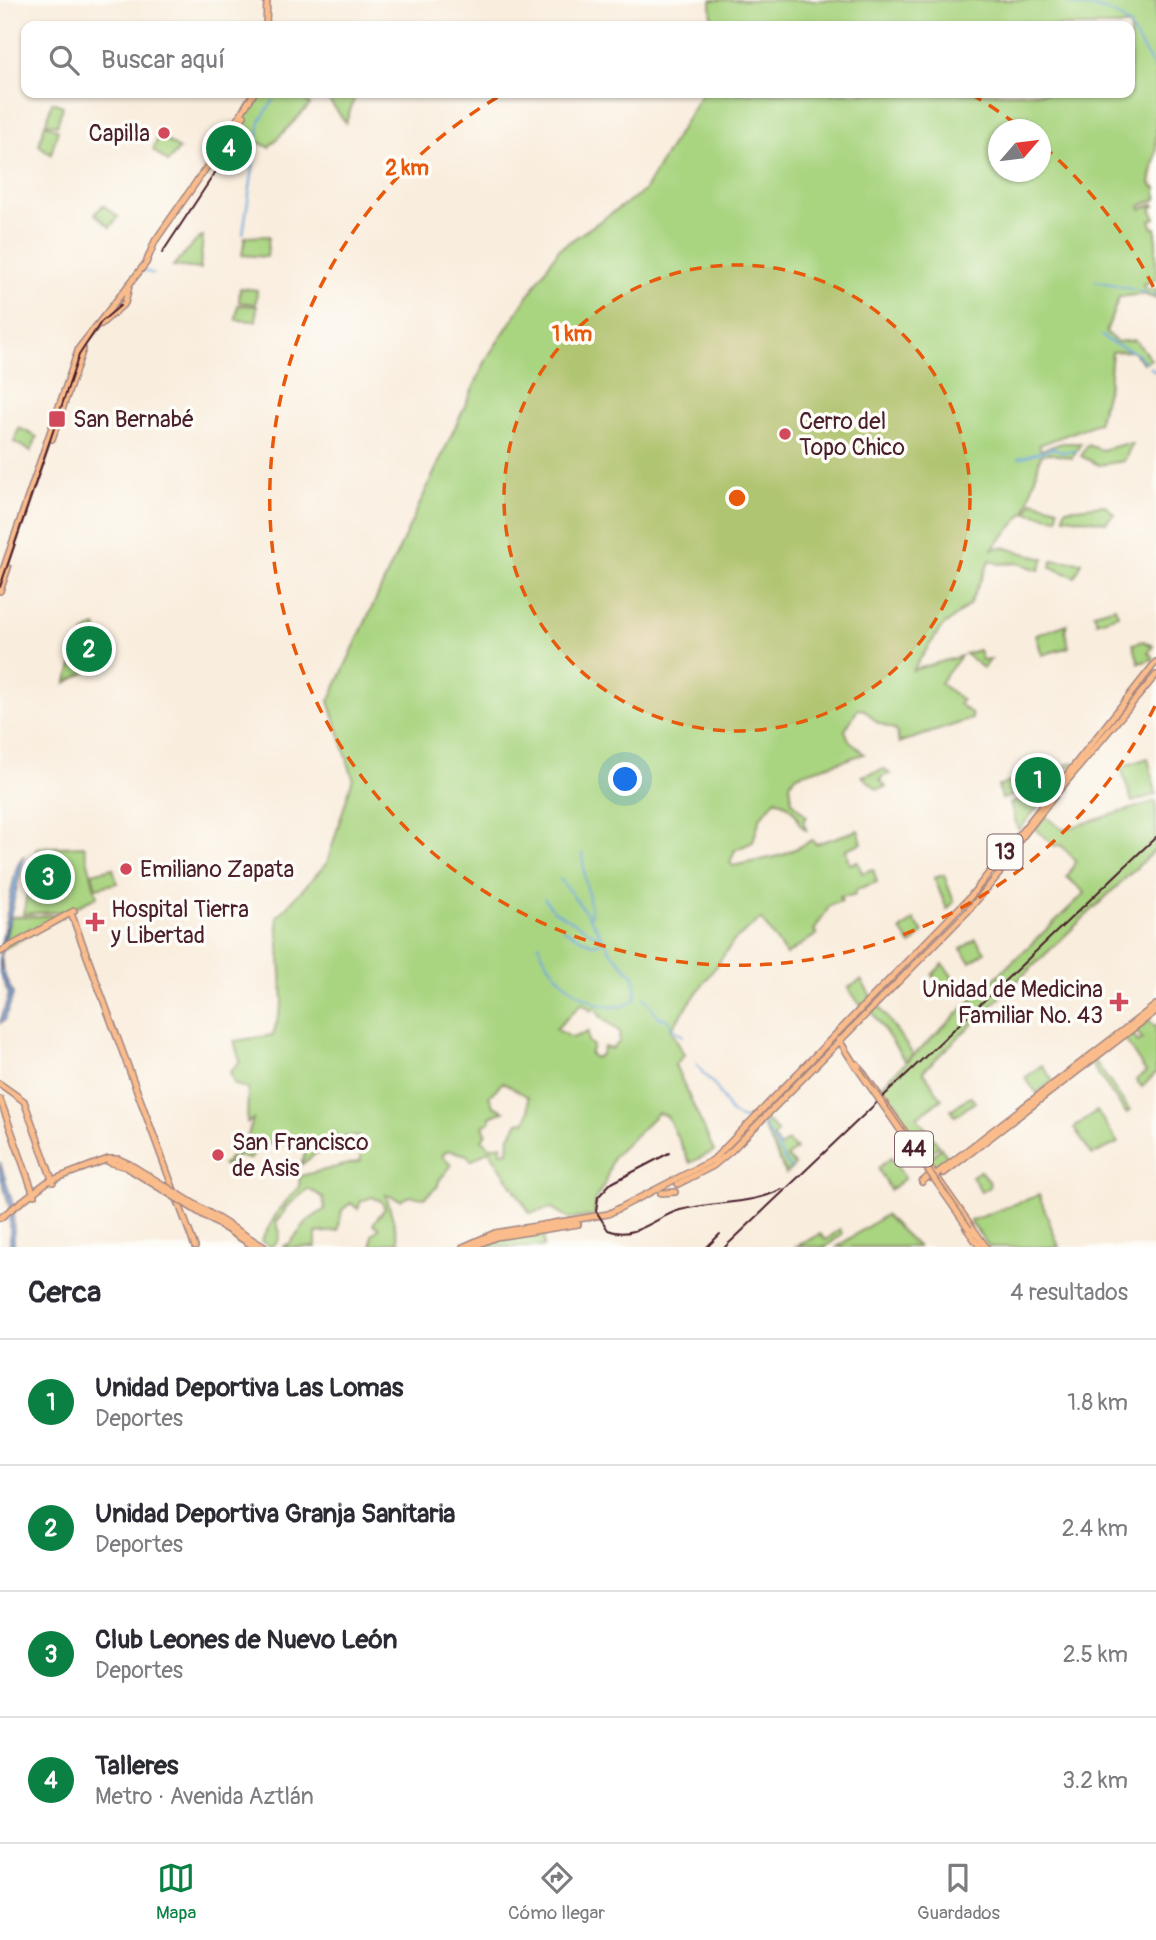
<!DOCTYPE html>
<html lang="es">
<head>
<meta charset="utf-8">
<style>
  :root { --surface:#fff; --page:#f7f7f7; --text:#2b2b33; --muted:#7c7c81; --line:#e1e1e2; --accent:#0b8043 }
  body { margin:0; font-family:Pangolin,sans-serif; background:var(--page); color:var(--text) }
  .compass { position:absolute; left:988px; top:119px; width:63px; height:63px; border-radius:50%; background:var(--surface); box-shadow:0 2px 5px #0004; rotate:62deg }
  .you { position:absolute; left:626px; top:780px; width:24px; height:24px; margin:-18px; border:5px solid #fff; border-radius:50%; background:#1a73e8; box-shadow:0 0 0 10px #1a73e833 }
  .badge { display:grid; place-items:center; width:46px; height:46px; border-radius:50%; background:var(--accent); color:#fff; font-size:23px; font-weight:700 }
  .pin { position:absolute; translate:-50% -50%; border:4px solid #fff; box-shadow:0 2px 7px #0006 }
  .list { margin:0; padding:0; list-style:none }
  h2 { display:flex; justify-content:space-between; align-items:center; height:91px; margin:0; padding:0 28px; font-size:30px }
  h2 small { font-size:23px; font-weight:400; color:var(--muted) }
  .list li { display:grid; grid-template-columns:46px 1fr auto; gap:21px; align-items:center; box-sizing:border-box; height:126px; padding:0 28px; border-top:2px solid var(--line) }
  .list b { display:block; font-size:26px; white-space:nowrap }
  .list p { margin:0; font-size:23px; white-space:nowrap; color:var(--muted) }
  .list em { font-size:23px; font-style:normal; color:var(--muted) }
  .icon { flex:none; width:38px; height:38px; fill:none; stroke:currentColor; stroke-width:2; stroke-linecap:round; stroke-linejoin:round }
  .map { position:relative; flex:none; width:1156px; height:1247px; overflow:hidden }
  .search { position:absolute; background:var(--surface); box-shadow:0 2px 5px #0004; left:21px; right:21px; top:21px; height:77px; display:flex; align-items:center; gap:18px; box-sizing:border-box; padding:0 24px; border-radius:14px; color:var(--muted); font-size:26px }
  .sheet { height:595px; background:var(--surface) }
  nav { display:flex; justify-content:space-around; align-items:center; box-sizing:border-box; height:98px; border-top:2px solid var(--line); background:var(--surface); font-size:19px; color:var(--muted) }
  nav a { display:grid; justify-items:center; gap:4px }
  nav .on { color:var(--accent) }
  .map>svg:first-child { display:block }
  .green { fill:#a9d480; stroke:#7a7a56; stroke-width:2; fill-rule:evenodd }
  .water { fill:#6da5dc; stroke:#5c6284; stroke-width:2 }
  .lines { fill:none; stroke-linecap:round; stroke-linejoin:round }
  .stream { stroke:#6da5dc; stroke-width:2 }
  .major-casing { stroke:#a28684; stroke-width:8 }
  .major { stroke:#fabc8b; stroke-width:5 }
  .rail { stroke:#4a1f2b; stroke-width:2 }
  .major-bridge-casing { stroke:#a28684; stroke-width:8; stroke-linecap:butt }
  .major-bridge { stroke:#fabc8b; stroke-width:5 }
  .ring { fill:none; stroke:#e8590c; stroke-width:3.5; stroke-dasharray:12 9 }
  .poi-dot { fill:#d1495b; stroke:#fdfcf7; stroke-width:2.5 }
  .labels { text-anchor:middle; stroke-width:7; stroke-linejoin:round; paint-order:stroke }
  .shield { fill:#fdfcf7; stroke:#806168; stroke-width:2 }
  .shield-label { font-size:21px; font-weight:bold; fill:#4a1f2b }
  .poi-label { font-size:23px; fill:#4a1f2b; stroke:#fdfcf7; text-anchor:start }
  .centre { fill:#e8590c; stroke:#fdfcf7; stroke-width:3.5 }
  .ring-label { font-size:21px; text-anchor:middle; font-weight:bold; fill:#e8590c; stroke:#fdfcf7; stroke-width:7; stroke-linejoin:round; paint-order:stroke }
</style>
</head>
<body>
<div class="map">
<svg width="1156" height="1247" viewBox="0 0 1156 1247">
  <rect width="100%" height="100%" fill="#fdfcf7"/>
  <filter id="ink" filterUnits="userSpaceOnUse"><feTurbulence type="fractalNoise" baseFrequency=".0143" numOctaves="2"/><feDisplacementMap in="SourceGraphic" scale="14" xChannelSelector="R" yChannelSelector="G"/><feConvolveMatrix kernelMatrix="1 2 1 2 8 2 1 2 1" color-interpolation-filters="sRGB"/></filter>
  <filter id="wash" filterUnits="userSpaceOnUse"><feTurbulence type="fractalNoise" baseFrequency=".00686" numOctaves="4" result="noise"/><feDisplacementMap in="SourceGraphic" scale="28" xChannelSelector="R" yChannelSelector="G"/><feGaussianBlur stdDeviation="1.57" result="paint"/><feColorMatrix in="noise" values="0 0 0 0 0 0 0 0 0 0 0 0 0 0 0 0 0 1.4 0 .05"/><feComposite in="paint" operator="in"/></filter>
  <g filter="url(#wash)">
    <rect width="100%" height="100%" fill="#f9eddd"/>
    <!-- green -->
    <g class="green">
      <path d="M711,0H1156V151L1150,183L1156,188V199L1140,206L1141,209L1154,204L1155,206L1151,208L1155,218L1150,220L1153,228H1156V279L1143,284L1145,289H1156V299L1143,294L1119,297L1106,332L1116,342L1135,340L1151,359L1143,363L1132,351L1112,352L1109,384L1098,423L1039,445L1041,450L1062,443H1081L1072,458L1049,453L1041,455L1026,511L992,549L1003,547L1044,559L1039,570L1018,563L999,564L990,560L969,605L941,628L913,670L961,656L940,683L962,700L959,704L971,713L972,719L899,743L896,730L876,722L865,710L858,709L845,730L849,740L864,754L797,775L790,783L792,801L807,817L803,821L807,831L799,824C798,811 787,804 776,799L760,818L753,842L735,850L730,863L733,866L783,855L812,840L816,844L858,830L862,843L846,849L849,864L858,862L862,873L873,869L877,882L857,889L854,895L839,897L842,901L830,905L814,931L817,934L786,955L761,919L734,941L671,1029L684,1055L675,1065L714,1151L690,1163L667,1116L658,1113L613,1157L605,1183L596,1198L594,1216L570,1219L552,1208L530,1213L489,1150L471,1161L467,1155L448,1150L442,1155L451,1165C448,1173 437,1178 438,1186L424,1198L410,1196L401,1200L386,1195L399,1241L372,1247V1234L380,1228L373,1224L385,1208L381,1201L372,1197L361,1201L358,1209L351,1203L342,1210L338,1231L316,1233V1247H282L290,1243L309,1220L325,1209L323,1197L308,1189L285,1208L284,1213L276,1222L280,1232L278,1241L270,1247L261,1241L279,1209L299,1187L300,1176L361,1161L358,1136L338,1137L301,1165L306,1151L304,1141L261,1145L250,1159L238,1156L230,1162L229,1167L223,1165L233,1155L253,1146H245L253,1119L247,1123L248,1088L235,1085L230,1072L240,1061L234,1041L273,1035L283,1001L277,917L327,863L353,778L329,701L487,358L559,249L644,191L702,93H1130V26H712ZM998,130H1040V172H998ZM582,1003L591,1011L595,1007L601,1017L620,1032L619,1042L612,1049L604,1047L601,1055L595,1058L590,1054L593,1046L588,1041V1032L572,1038L556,1029ZM503,1082L528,1097L529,1111L526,1121L518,1122L509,1138L508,1151L500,1152L502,1145L490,1147L482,1140L486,1133L483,1126L490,1122V1117L504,1111L493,1106L489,1096Z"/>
      <path d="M257,93H299L310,105L269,147L235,132Z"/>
      <path d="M356,93L346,123L324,94V93Z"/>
      <path d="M52,102L63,106L57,125L46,123Z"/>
      <path d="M45,124L58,130L51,154L39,145Z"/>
      <path d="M159,135L179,149L168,162L153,150Z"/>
      <path d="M103,205L118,217L110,227L95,214Z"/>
      <path d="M203,236L200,269L173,266L199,238Z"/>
      <path d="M269,236L267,257L242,255L245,237Z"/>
      <path d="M240,288L257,290L256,304L239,302Z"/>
      <path d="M238,305L257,306L256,321L236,320Z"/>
      <path d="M19,428L37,437L31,451L14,442Z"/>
      <path d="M1124,444H1132L1124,461L1099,465L1081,456L1087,445L1102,450Z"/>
      <path d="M1032,501L1058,508V518L1027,513Z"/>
      <path d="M1105,505L1114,514L1106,522L1064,517L1065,509Z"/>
      <path d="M1052,560L1082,562L1075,577L1051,567Z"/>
      <path d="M1115,607L1118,615L1097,622L1094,613Z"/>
      <path d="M1067,624L1065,631L1069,647L1042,655L1036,635Z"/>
      <path d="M96,626L102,664L66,683L84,633Z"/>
      <path d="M1143,641L1153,646L1148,652L1154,659L1139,663L1133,644Z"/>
      <path d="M979,650L982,660L991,659L983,668L965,654Z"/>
      <path d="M1148,758L1156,794L1132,802L1121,767Z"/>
      <path d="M1074,762L1055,784L1054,782L1002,799L998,786Z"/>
      <path d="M885,769L890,774L883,776L880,780L886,787L877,789L862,776Z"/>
      <path d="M1051,790L1019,830L1018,829L1010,803Z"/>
      <path d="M1156,801V849L923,1071L942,1099L917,1117L939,1146L923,1155L895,1114L900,1108L895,1101L889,1105L878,1089L1085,893L1067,877L1076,861L1061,845L1054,846L1036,829L1045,816L1063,830Z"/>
      <path d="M84,846L97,897L67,911L23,914L37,848Z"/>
      <path d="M113,868L117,883L96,888L92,873Z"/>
      <path d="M944,875L954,902L947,909L934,878Z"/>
      <path d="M65,915L3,949L10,917Z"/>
      <path d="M914,920L923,933L911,945L901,930Z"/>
      <path d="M976,939L985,952L971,962L961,949Z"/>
      <path d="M943,964L954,979L943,990L932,975Z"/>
      <path d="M861,980L871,996L861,1006L848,988Z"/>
      <path d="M879,1006L913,1054L905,1061L872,1012Z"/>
      <path d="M1149,1020L1154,1026L1156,1025V1073L1142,1087L1136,1080L1146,1072L1124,1038L1132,1033L1138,1042L1142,1039L1136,1030Z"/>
      <path d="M1095,1061L1130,1111L1126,1113L1091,1064Z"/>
      <path d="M1042,1065L1053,1081L1037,1093L1025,1078Z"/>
      <path d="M970,1096L975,1102L955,1116L951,1110Z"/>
      <path d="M1097,1111L1118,1143L1092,1155L1074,1128Z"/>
      <path d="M766,1120L778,1132L774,1137L779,1148L788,1141L796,1149L787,1157L795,1165L786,1174L762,1124Z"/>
      <path d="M941,1148L950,1160L935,1172L927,1160Z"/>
      <path d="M891,1158L905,1178L890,1190L878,1168Z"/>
      <path d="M980,1171L989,1181L990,1187L981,1192L972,1176Z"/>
      <path d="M1039,1195L1059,1247H989L970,1221Z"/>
      <path d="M885,1215L918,1247H837Z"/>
      <path d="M840,1229L842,1234L826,1247L797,1246L820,1234L826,1240Z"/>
      <path d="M544,1231V1247H476L498,1239Z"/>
    </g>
    <!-- water -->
    <g class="water">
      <path d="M24,856L1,956L3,972L13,994L5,1020L0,1023L9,994L0,973V950L15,873L19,862Z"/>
      <path d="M0,1162L13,1205L14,1247H10V1208L0,1174Z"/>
    </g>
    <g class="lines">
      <!-- stream -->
      <g class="stream">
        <path d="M1063,0C1084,13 1106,0 1129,26"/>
        <path d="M1130,28L1156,71"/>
        <path d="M243,234L260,121L273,101"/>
        <path d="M143,270L154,274"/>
        <path d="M1095,281C1116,284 1135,291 1156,295"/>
        <path d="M1102,336C1120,352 1129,343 1145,362"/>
        <path d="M1150,367L1156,372"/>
        <path d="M1019,458L1054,448L1063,452L1076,451"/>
        <path d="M583,853C582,876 590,894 591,916"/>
        <path d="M560,879L590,918L611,952L634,976L636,987"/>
        <path d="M544,898L553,910L602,939"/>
        <path d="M563,929L592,944L602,942"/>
        <path d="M539,944C547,976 602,1025 635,1000L636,988"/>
        <path d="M644,997L659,1017L669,1020L673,1029L683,1036"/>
        <path d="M697,1064C702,1074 709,1078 715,1086C727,1101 727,1121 751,1119"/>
        <path d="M763,1123L790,1169"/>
      </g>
    </g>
  </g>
  <g filter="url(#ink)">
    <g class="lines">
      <!-- major casing -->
      <g class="major-casing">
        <g id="major">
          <path d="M266,26L267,0"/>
          <path d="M233,134L244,116"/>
          <path d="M101,324L125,303L129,286"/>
          <path d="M52,439L83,349"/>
          <path d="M0,579L79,348L146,263L155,241L213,158L254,93"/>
          <path d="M0,591L8,568"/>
          <path d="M71,913L195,1247"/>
          <path d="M0,952L74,911"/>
          <path d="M839,1040L856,1067"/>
          <path d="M857,1064L986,1247"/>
          <path d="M0,1084L24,1101L53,1182"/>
          <path d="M0,1099L34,1195"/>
          <path d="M109,1162L126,1167"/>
          <path d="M944,1173L1156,1011"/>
          <path d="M931,1178L1156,1005"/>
          <path d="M922,1182L930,1175"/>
          <path d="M678,1184L713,1166L731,1151L968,911L999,874L1008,855L1056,794L1156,675"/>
          <path d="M661,1193L675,1192"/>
          <path d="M209,1213L264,1247"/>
          <path d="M205,1216L255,1247"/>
          <path d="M0,1218L47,1182L108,1159H118L129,1164"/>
          <path d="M966,1228L980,1247"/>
          <path d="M463,1247L495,1233L608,1214L713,1160L970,897L1156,662"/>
          <path d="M472,1247L496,1237L578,1224"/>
        </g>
      </g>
      <!-- major -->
      <use href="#major" class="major"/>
      <!-- rail -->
      <g class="rail">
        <path d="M162,253L238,138"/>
        <path d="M0,587L79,355L101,322L121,305"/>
        <path d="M669,1153L610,1184L598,1197L596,1211L608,1230C635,1241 655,1217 680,1210C713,1201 752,1205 782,1189"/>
        <path d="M707,1247L720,1234"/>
        <path d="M725,1247L1156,837"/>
      </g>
      <!-- major-bridge casing -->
      <g class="major-bridge-casing">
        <g id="major-bridge">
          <path d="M858,1069L969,1229"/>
          <path d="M129,1164L209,1213"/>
          <path d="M126,1167L205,1216"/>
        </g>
      </g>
      <!-- major-bridge -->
      <use href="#major-bridge" class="major-bridge"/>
    </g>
  </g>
  <!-- distance rings -->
  <circle cx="737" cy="498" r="233" fill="#e8590c" fill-opacity=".12"/>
  <g class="ring">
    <circle cx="737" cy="498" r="233"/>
    <path d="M1155 706A467 467 0 1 1 503 94M971 94A467 467 0 0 1 1021 128M1043 146A467 467 0 0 1 1155 290"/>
  </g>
  <!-- markers -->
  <g class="poi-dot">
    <circle cx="164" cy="133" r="7"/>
    <rect x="48" y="410" width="18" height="18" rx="3.5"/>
    <circle cx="785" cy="434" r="7"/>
    <circle cx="126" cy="869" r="7"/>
    <path d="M91.5 911.5h7v7h7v7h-7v7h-7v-7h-7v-7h7z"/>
    <path d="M1115.5 991.5h7v7h7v7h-7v7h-7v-7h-7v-7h7z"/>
    <circle cx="218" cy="1155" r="7"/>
  </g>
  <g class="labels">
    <!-- shield labels -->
    <g class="shield">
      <rect x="987.5" y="834.5" width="35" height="35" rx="5"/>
      <rect x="895" y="1131.5" width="38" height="35" rx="5"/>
    </g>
    <g class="shield-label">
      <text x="1005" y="859">13</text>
      <text x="914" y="1156">44</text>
    </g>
    <!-- poi labels -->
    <g class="poi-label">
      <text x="150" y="141" text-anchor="end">Capilla</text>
      <text x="73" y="427">San Bernabé</text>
      <text x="799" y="429">Cerro del<tspan x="799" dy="26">Topo Chico</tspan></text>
      <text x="140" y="877">Emiliano Zapata</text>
      <text x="111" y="917">Hospital Tierra<tspan x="111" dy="26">y Libertad</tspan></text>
      <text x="1103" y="997" text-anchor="end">Unidad de Medicina<tspan x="1103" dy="26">Familiar No. 43</tspan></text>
      <text x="232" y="1150">San Francisco<tspan x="232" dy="26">de Asis</tspan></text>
    </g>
  </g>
  <circle cx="737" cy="498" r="10" class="centre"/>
  <g class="ring-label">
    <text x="407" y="175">2 km</text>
    <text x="572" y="341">1 km</text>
  </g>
</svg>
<svg class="compass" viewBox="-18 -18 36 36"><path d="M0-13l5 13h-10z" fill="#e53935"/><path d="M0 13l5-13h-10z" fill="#7c7c81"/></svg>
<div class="you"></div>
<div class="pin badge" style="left:1038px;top:780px">1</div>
<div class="pin badge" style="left:89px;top:649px">2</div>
<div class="pin badge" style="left:48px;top:877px">3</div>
<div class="pin badge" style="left:229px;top:148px">4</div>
<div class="search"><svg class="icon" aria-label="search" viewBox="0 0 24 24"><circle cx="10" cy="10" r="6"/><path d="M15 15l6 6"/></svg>Buscar aquí</div>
</div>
<section class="sheet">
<h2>Cerca<small>4 resultados</small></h2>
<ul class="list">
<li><span class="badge">1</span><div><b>Unidad Deportiva Las Lomas</b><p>Deportes</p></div><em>1.8 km</em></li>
<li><span class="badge">2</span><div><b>Unidad Deportiva Granja Sanitaria</b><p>Deportes</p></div><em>2.4 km</em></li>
<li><span class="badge">3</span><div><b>Club Leones de Nuevo León</b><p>Deportes</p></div><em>2.5 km</em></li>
<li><span class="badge">4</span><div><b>Talleres</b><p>Metro · Avenida Aztlán</p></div><em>3.2 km</em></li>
</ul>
</section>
<nav>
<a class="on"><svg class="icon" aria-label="map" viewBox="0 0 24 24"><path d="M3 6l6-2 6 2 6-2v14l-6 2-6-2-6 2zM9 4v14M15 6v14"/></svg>Mapa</a>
<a><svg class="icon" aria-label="directions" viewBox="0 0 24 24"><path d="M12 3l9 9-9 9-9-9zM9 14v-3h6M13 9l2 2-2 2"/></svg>Cómo llegar</a>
<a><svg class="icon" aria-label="saved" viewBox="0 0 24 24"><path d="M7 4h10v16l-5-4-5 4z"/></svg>Guardados</a>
</nav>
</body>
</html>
